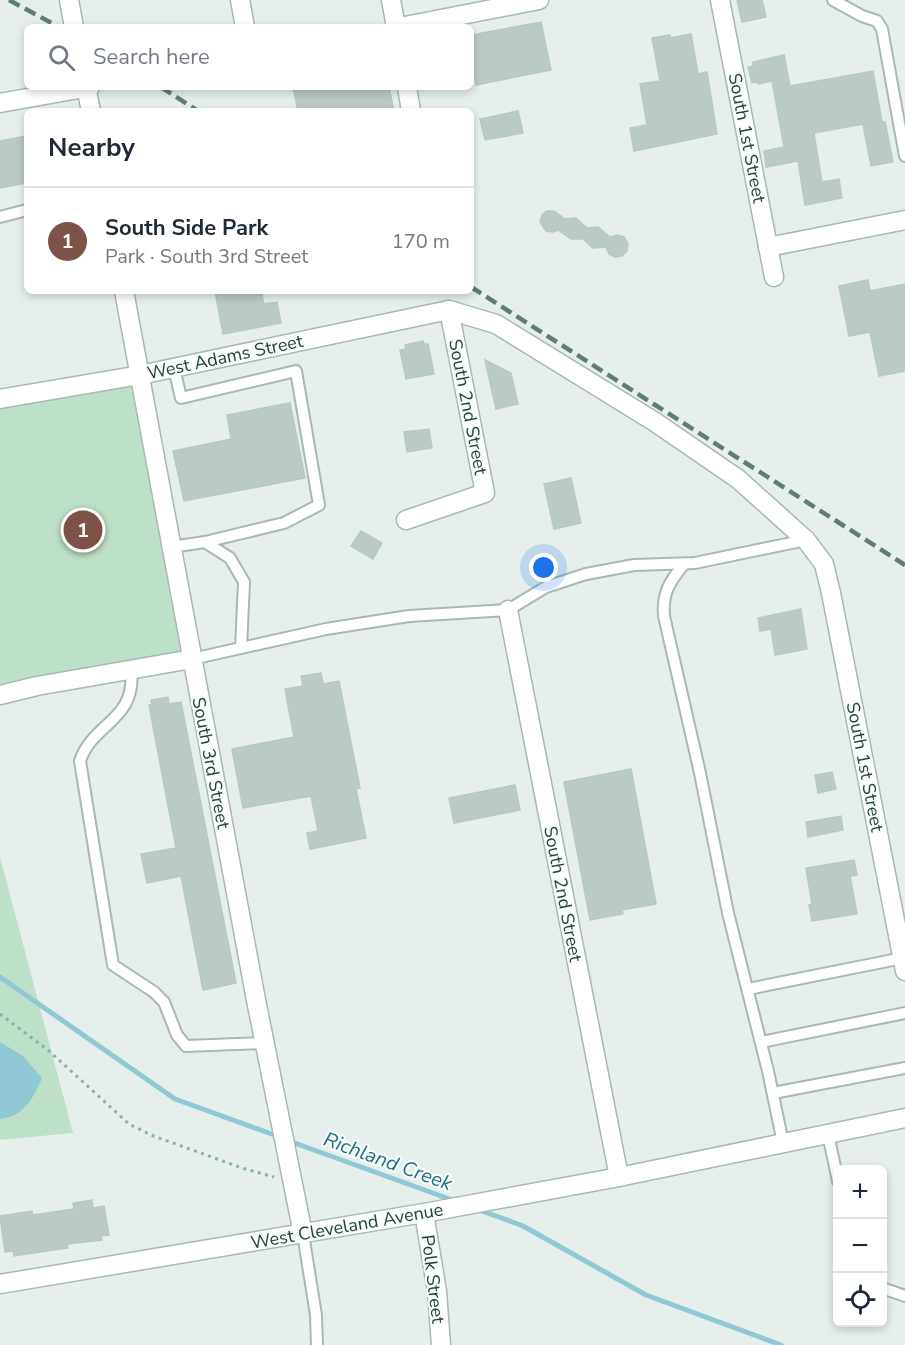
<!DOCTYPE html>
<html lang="en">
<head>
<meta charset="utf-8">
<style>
  :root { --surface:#fff; --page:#f2f2f3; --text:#1f2937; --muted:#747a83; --line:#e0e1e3; --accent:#7f5249 }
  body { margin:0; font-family:"Nunito Sans",sans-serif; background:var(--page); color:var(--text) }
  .controls { position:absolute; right:18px; bottom:18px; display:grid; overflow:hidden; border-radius:9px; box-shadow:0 3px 9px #0003 }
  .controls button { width:54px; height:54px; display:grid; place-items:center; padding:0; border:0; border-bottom:2px solid var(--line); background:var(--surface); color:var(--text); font:30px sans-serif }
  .you { position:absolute; left:544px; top:568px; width:21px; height:21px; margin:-15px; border:4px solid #fff; border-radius:50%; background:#1a73e8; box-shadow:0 0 0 9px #1a73e833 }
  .badge { display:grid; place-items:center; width:39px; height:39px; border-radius:50%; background:var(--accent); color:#fff; font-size:20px; font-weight:700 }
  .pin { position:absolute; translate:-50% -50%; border:3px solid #fff; box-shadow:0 2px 6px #0006 }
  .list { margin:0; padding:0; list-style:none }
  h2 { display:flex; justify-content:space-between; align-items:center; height:78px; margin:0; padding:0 24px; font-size:26px }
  h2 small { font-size:20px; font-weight:400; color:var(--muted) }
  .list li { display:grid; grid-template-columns:39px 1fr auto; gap:18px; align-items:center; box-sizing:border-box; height:108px; padding:0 24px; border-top:2px solid var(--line) }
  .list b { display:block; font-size:22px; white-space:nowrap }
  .list p { margin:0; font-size:20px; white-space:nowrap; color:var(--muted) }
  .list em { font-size:20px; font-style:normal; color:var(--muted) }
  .icon { flex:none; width:33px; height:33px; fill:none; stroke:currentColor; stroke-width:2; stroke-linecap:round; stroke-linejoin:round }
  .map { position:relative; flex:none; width:905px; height:1345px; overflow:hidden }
  .search { position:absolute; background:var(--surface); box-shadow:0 3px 9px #0003; left:24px; top:24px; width:450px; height:66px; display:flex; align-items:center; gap:15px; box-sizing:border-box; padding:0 21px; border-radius:9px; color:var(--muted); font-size:22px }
  .panel { position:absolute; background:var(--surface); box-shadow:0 3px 9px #0003; left:24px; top:108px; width:450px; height:186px; border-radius:9px }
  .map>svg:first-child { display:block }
  .green { fill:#bfe0c8 }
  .water { fill:#8ec9d4 }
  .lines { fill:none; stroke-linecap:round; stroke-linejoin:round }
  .stream { stroke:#8ec9d4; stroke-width:5 }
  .building { fill:#bbcac4; stroke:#b8c9c2; stroke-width:1.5 }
  .lane-casing { stroke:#a8b8b2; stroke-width:14 }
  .street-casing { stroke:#a8b8b2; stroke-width:21 }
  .path { stroke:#86b3a5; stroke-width:3; stroke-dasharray:3 4.5; stroke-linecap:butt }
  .lane { stroke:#fff; stroke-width:10 }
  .street { stroke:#fff; stroke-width:18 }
  .rail { stroke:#5f7d75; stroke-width:4.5; stroke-dasharray:12 6; stroke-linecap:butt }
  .labels { text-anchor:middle; stroke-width:4.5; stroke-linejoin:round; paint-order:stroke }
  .street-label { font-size:18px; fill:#24423a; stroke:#f7fbf9 }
  .water-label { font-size:20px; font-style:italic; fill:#1c6f80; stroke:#f7fbf9 }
</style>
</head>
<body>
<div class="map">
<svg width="905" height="1345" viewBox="0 0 905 1345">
  <rect width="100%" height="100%" fill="#e6efeb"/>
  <!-- green -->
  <g class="green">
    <path d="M133,376L192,659L0,696V401Z"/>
    <path d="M0,857L73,1133L0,1140Z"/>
  </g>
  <!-- water -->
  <path class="water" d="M0,1042L23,1056L42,1078C33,1099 24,1116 0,1119Z"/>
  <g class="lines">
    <!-- stream -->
    <g class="stream">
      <path d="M0,977L175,1099L280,1137"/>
      <path d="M289,1141L455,1201"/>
      <path d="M477,1209L523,1226L646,1295L781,1345"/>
    </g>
  </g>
  <!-- building -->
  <g class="building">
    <path d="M737,0H762L766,17L742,22Z"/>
    <path d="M541,22L551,70L476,85L471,58V35Z"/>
    <path d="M691,34L698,74L707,72L717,134L634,151L630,128L647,125L640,84L660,81L652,38L670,35V38Z"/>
    <path d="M784,55L790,86L873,71L882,122H885L893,162L871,166L863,124L814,133L822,182L839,179L842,198L805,205L798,161L766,167L764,151L784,147L772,81L758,84V82L752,83L748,67L753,66V62Z"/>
    <path d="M293,87H389L394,111H298Z"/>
    <path d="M518,111L523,133L485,140L480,119Z"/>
    <path d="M27,136V183L0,188V141Z"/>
    <path d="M547,211H554L565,219L576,218L587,228L598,227L610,237L617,235L624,237L628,243L627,251L622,256L615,257L609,254L606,247L593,248L583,239H571L558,230L553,232L546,231L540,222L542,215Z"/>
    <path d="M868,280L870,291L905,284V371L879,376L870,332L849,336L839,286Z"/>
    <path d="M215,291H261L264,304L277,302L281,323L223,334Z"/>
    <path d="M423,341L424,344H428L434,374L406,379L400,350L406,349L405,345Z"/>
    <path d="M485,360L511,373L518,404L496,409Z"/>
    <path d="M290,403L305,478L184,501L173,451L231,439L227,415Z"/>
    <path d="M429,429L432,448L407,452L404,432Z"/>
    <path d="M571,478L581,523L554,529L544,484Z"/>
    <path d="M361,531L382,543L373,559L351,546Z"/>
    <path d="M801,609L807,649L775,655L771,629L760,631L758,618Z"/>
    <path d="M321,673L323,684L339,681L360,788L356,789L366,838L310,849L307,833L318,831L311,796L243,808L232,749L294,737L285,689L303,686L301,676Z"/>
    <path d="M168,697L169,704L181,702L236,983L203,990L181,876L147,883L141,854L176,848L149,705H152L151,700Z"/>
    <path d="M631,769L656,904L622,910L623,914L590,920L564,782Z"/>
    <path d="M832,772L836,789L818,793L815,775Z"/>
    <path d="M515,785L520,810L454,823L449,798Z"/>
    <path d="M841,816L843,830L808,837L806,822Z"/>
    <path d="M854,860L857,875L850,876L857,914L812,921L809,905L812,904L806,868Z"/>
    <path d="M92,1200L93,1208L104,1206L109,1235L101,1236L102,1240L67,1244L68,1248L14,1256L13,1251L5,1252L0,1216L32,1211L33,1215L74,1209L73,1203Z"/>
  </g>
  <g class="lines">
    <!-- lane casing -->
    <g class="lane-casing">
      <g id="lane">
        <path d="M833,0L862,16L877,21L882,29L905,156"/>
        <path d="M0,217L27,210"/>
        <path d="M205,542L230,558L244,582L241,648"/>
        <path d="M171,547L205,542L284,523L319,505L296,371L181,398L174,368"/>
        <path d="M684,564C670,581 662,593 664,616L700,773L728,913L768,1071L783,1143"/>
        <path d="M192,659L326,629L409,616L508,610L546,587L586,574L634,565L695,563L806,540"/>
        <path d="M131,669C137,721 93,722 80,761L113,965L154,992L164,1002L177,1035L186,1046L264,1043"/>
        <path d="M748,989L903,958"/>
        <path d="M761,1042L905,1013"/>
        <path d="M773,1093L905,1068"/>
        <path d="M828,1134L838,1181"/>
        <path d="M303,1234L316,1315L317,1345"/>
        <path d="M882,1288L905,1296"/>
      </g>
    </g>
    <!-- street casing -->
    <g class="street-casing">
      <g id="street">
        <path d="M69,0L74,27"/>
        <path d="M240,0L245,27"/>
        <path d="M391,0L396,27"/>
        <path d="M720,0L774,277"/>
        <path d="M400,27L539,0"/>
        <path d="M86,87L91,111"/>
        <path d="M407,87L411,111"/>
        <path d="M0,103L90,87"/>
        <path d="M768,247L905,220"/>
        <path d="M124,291L256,1000L303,1234"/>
        <path d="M0,399L140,375L449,310L496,324L655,422L738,479L806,540L824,564L831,593L905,971"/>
        <path d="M406,520L485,493L449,310"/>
        <path d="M508,610L619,1177"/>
        <path d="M0,695L37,686L192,659"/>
        <path d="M424,1213L437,1291L441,1345"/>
        <path d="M0,1284L424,1213L619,1177L905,1118"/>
      </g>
    </g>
    <!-- path -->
    <path class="path" d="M0,1014L48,1050L129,1124L151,1135L242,1168L274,1177"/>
    <!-- lane -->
    <use href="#lane" class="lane"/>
    <!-- street -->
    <use href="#street" class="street"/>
    <!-- rail -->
    <g class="rail">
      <path d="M9,0L59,27"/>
      <path d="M161,87L198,111"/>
      <path d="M471,287L905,565"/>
    </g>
  </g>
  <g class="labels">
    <!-- street labels -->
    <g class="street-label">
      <text transform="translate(747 138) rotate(79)" y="6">South 1st Street</text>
      <text transform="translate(225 357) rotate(-12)" y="6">West Adams Street</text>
      <text transform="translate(468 407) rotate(79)" y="6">South 2nd Street</text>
      <text transform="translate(211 763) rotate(79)" y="6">South 3rd Street</text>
      <text transform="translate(865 767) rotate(79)" y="6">South 1st Street</text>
      <text transform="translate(563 894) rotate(79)" y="6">South 2nd Street</text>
      <text transform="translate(347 1226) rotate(-10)" y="6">West Cleveland Avenue</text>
      <text transform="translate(433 1279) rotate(83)" y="6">Polk Street</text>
    </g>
    <!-- water labels -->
    <g class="water-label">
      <text transform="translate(388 1161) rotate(20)" y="7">Richland Creek</text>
    </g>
  </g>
</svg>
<div class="controls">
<button>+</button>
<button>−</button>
<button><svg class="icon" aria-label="locate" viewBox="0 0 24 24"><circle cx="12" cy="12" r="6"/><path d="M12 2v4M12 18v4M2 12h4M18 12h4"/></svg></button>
</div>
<div class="you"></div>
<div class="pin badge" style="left:83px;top:530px">1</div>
<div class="search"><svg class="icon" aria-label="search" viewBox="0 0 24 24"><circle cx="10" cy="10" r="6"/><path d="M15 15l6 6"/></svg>Search here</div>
<section class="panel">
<h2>Nearby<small></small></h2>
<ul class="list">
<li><span class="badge">1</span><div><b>South Side Park</b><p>Park · South 3rd Street</p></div><em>170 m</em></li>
</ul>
</section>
</div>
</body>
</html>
